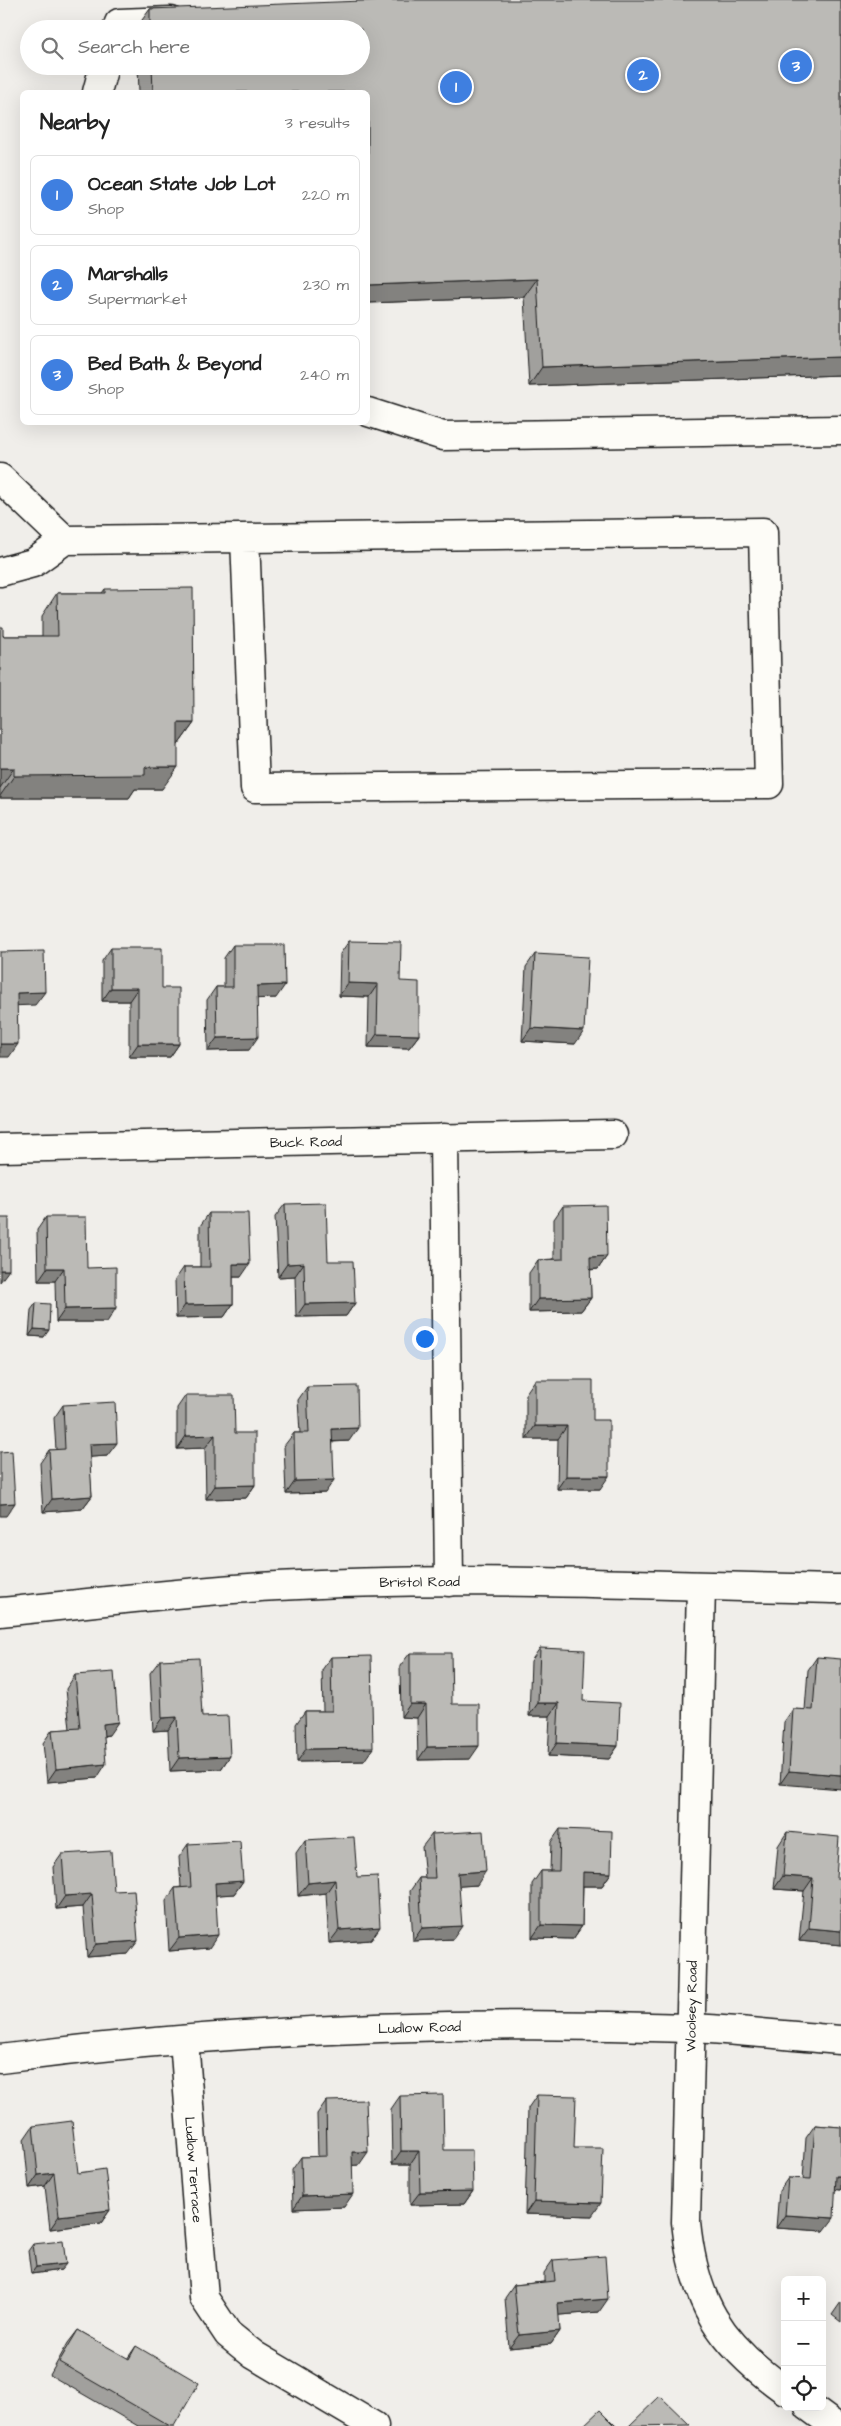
<!DOCTYPE html>
<html lang="en">
<head>
<meta charset="utf-8">
<style>
  :root { --surface:#fff; --page:#f2f2f2; --text:#222; --muted:#767676; --line:#e0e0e0; --accent:#111827 }
  body { margin:0; font-family:"Architects Daughter",sans-serif; background:var(--page); color:var(--text) }
  .controls { position:absolute; right:15px; bottom:15px; display:grid; overflow:hidden; border-radius:8px; box-shadow:0 5px 20px #0002 }
  .controls button { width:45px; height:45px; display:grid; place-items:center; padding:0; border:0; border-bottom:1px solid var(--line); background:var(--surface); color:var(--text); font:25px sans-serif }
  .you { position:absolute; left:424px; top:1338px; width:18px; height:18px; margin:-12px; border:4px solid #fff; border-radius:50%; background:#1a73e8; box-shadow:0 0 0 8px #1a73e833 }
  .badge { display:grid; place-items:center; width:32px; height:32px; border-radius:50%; background:var(--accent); color:#fff; font-size:16px; font-weight:700 }
  .pin { position:absolute; translate:-50% -50%; border:2px solid #fff; box-shadow:0 1px 5px #0006 }
  .list { margin:0; padding:0; list-style:none }
  h2 { display:flex; justify-content:space-between; align-items:center; height:65px; margin:0; padding:0 20px; font-size:21px }
  h2 small { font-size:16px; font-weight:400; color:var(--muted) }
  .list li { display:grid; grid-template-columns:32px 1fr auto; gap:15px; align-items:center; box-sizing:border-box; height:80px; margin:0 10px 10px; padding:0 10px; border:1px solid var(--line); border-radius:8px }
  .list b { display:block; font-size:19px; white-space:nowrap }
  .list p { margin:0; font-size:16px; white-space:nowrap; color:var(--muted) }
  .list em { font-size:16px; font-style:normal; color:var(--muted) }
  .icon { flex:none; width:28px; height:28px; fill:none; stroke:currentColor; stroke-width:2; stroke-linecap:round; stroke-linejoin:round }
  .map { position:relative; flex:none; width:841px; height:2426px; overflow:hidden }
  .search { position:absolute; background:var(--surface); box-shadow:0 5px 20px #0002; left:20px; top:20px; width:350px; height:55px; display:flex; align-items:center; gap:12px; box-sizing:border-box; padding:0 18px; border-radius:28px; color:var(--muted); font-size:19px }
  .panel { position:absolute; background:var(--surface); box-shadow:0 5px 20px #0002; left:20px; top:90px; width:350px; height:335px; border-radius:8px }
  .map>svg:first-child { display:block }
  .lines { fill:none; stroke-linecap:round; stroke-linejoin:round }
  .minor-casing { stroke:#1c1c1c; stroke-width:31 }
  .minor { stroke:#fdfcf7; stroke-width:28 }
  .wall { fill:#a1a09d; stroke:#1c1c1c }
  .shaded-wall { fill:#83827f; stroke:#1c1c1c }
  .building { fill:#bbbab6; stroke:#1c1c1c }
  .labels { text-anchor:middle; stroke-width:4; stroke-linejoin:round; paint-order:stroke }
  .street-label { font-size:14px; fill:#1c1c1c; stroke:#fdfcf7 }
</style>
</head>
<body>
<div class="map">
<svg width="841" height="2426" viewBox="0 0 841 2426">
  <rect width="100%" height="100%" fill="#f0eeea"/>
  <filter id="ink" filterUnits="userSpaceOnUse"><feTurbulence type="fractalNoise" baseFrequency=".02" numOctaves="2"/><feDisplacementMap in="SourceGraphic" scale="10" xChannelSelector="R" yChannelSelector="G"/><feConvolveMatrix kernelMatrix="1 2 1 2 8 2 1 2 1" color-interpolation-filters="sRGB"/></filter>
  <g filter="url(#ink)">
    <g class="lines">
      <!-- minor casing -->
      <g class="minor-casing">
        <g id="minor">
          <path d="M117,29L119,23L171,21"/>
          <path d="M97,92L104,66"/>
          <path d="M368,412L443,436L841,430"/>
          <path d="M0,478L65,540L763,532L769,784L255,788L245,538"/>
          <path d="M0,572L33,563L65,540"/>
          <path d="M444,1138L449,1582"/>
          <path id="s1" d="M0,1148L613,1135"/>
          <path d="M701,1587L686,2222C694,2302 719,2343 785,2390"/>
          <path id="s2" d="M0,1612C92,1603 185,1591 278,1586C466,1575 653,1586 841,1589"/>
          <path id="s3" d="M184,2040L204,2298L228,2334L254,2355L374,2426"/>
          <path id="s4" d="M0,2059C225,2030 462,2020 689,2028C740,2030 790,2036 841,2040"/>
          <path d="M809,2407L835,2426"/>
        </g>
      </g>
      <!-- minor -->
      <use href="#minor" class="minor"/>
    </g>
    <!-- wall -->
    <g class="wall">
      <path d="M841,0V375L529,386L524,297L368,303V92H139L138,66H361V29H137V27L150,9Z"/>
      <path d="M105,589L194,723L178,745L162,789H135L129,798H0V627L3,636H42V616L57,593H102Z"/>
      <path d="M349,941L400,981L419,1035L409,1048L368,1047L369,997L339,996L340,954Z"/>
      <path d="M233,945L276,998H257L249,1050L208,1051L207,1000L216,987H224V958Z"/>
      <path d="M111,948L162,988L179,1044L170,1057H129V1001H102V961Z"/>
      <path d="M535,954L575,1044L522,1041L526,967Z"/>
      <path d="M285,1204L328,1261L355,1303L346,1316L296,1317L295,1276L278,1277L275,1217Z"/>
      <path d="M563,1206L607,1256L598,1269L590,1270L591,1298L581,1311L529,1312V1273L538,1260L554,1259V1219Z"/>
      <path d="M209,1213L241,1277H233V1304L224,1317L176,1318L175,1280L184,1267H200V1226Z"/>
      <path d="M46,1217L87,1268L107,1322H56L55,1281H38L37,1230Z"/>
      <path d="M36,1303L44,1337L29,1336L31,1310Z"/>
      <path d="M535,1380L593,1420L600,1489H557L558,1439H526V1393Z"/>
      <path d="M307,1387L349,1441L333,1442L325,1493L286,1494L284,1446L294,1433H300L298,1400Z"/>
      <path d="M186,1395L255,1485L246,1498L206,1499L205,1448L177,1449V1408Z"/>
      <path d="M63,1405L107,1456L89,1457L92,1496L82,1509L43,1512L40,1463L49,1450H56L54,1418Z"/>
      <path d="M540,1648L618,1746L609,1759L548,1756L550,1716H529L531,1661Z"/>
      <path d="M410,1653L452,1704L470,1759L418,1760L417,1718L401,1717L400,1666Z"/>
      <path d="M331,1657L364,1761L297,1762L296,1724L305,1711H323L322,1670Z"/>
      <path d="M817,1657L841,1750L780,1784L784,1722L793,1709L805,1710L808,1670Z"/>
      <path d="M160,1660L230,1756L221,1769L170,1771L168,1730L153,1731L150,1673Z"/>
      <path d="M75,1675L109,1735L104,1736L97,1778L47,1782L43,1743L52,1730L70,1729L66,1689Z"/>
      <path d="M560,1829L611,1873L602,1886H583L582,1926L573,1939L532,1938V1884L541,1871H550L551,1842Z"/>
      <path d="M787,1832L836,1878L841,1945L799,1941L804,1891L774,1889L778,1846Z"/>
      <path d="M432,1834L477,1885L459,1886L453,1939L413,1941L410,1891L419,1878H425L422,1847Z"/>
      <path d="M305,1840L357,1877L371,1940L329,1943L326,1893L298,1896L296,1853Z"/>
      <path d="M188,1844L243,1881L234,1894L216,1895L209,1948L169,1951L166,1901L175,1888L181,1887L179,1857Z"/>
      <path d="M62,1854L114,1891L128,1954L87,1957L83,1907L56,1909L53,1867Z"/>
      <path d="M537,2095L574,2148L592,2216L525,2214L528,2108Z"/>
      <path d="M400,2096L444,2150L473,2191L464,2204L410,2205V2164H392L391,2109Z"/>
      <path d="M326,2101L359,2165H352L344,2207L293,2209L292,2170L301,2157H318L317,2114Z"/>
      <path d="M815,2125L841,2127V2190L835,2189L824,2231L776,2228L779,2191L788,2178L803,2179L806,2138Z"/>
      <path d="M33,2126L78,2173L110,2210L101,2223L50,2229L45,2186L29,2188L24,2139Z"/>
      <path d="M33,2244L61,2270L31,2274L28,2251Z"/>
      <path d="M553,2260L599,2312L558,2315L560,2331L551,2344L509,2348L505,2298L514,2285L544,2282V2273Z"/>
      <path d="M841,2302V2322L832,2315Z"/>
      <path d="M78,2330L127,2359L136,2346L174,2426H138L50,2375L68,2343Z"/>
    </g>
    <!-- shaded-wall -->
    <g class="shaded-wall">
      <path d="M537,279L524,297L368,303V285Z"/>
      <path d="M841,357V375L529,386L542,367Z"/>
      <path d="M178,723H194L178,745H162Z"/>
      <path d="M145,767H178L162,789H135L129,798H0V796L14,776Z"/>
      <path d="M0,768H14L0,788Z"/>
      <path d="M348,983L378,984L369,997L339,996Z"/>
      <path d="M285,985L276,998L248,999L257,986Z"/>
      <path d="M111,988H138L129,1001H102Z"/>
      <path d="M45,992L35,1005L8,1006L17,993Z"/>
      <path d="M531,1028L584,1031L575,1044L522,1041Z"/>
      <path d="M377,1034L419,1035L409,1048L368,1047Z"/>
      <path d="M258,1037L249,1050L208,1051L217,1038Z"/>
      <path d="M0,1044H18L9,1057H0Z"/>
      <path d="M138,1044H179L170,1057H129Z"/>
      <path d="M607,1256L598,1269L581,1270L590,1257Z"/>
      <path d="M304,1263L295,1276L278,1277L287,1264Z"/>
      <path d="M233,1264H250L241,1277H224Z"/>
      <path d="M47,1268H64L55,1281H38Z"/>
      <path d="M0,1270H9L0,1282Z"/>
      <path d="M591,1298L581,1311L529,1312L538,1299Z"/>
      <path d="M355,1303L346,1316L296,1317L305,1304Z"/>
      <path d="M233,1304L224,1317L176,1318L185,1305Z"/>
      <path d="M116,1308L107,1322H56L65,1309Z"/>
      <path d="M34,1329L49,1330L44,1337L29,1336Z"/>
      <path d="M535,1426H567L558,1439H526Z"/>
      <path d="M358,1428L349,1441L323,1442L332,1429Z"/>
      <path d="M215,1435L205,1448L177,1449L186,1436Z"/>
      <path d="M117,1443L107,1456L80,1458L89,1444Z"/>
      <path d="M566,1476H609L600,1489H557Z"/>
      <path d="M334,1480L325,1493L286,1494L295,1481Z"/>
      <path d="M255,1485L246,1498L206,1499L215,1486Z"/>
      <path d="M92,1496L82,1509L43,1512L52,1499Z"/>
      <path d="M15,1503L6,1516H0V1504Z"/>
      <path d="M538,1703H559L550,1716H529Z"/>
      <path d="M410,1704H426L417,1718L401,1717Z"/>
      <path d="M177,1717L168,1730L153,1731L162,1718Z"/>
      <path d="M118,1722L109,1735L94,1737L103,1724Z"/>
      <path d="M557,1743L618,1746L609,1759L548,1756Z"/>
      <path d="M479,1746L470,1759L418,1760L427,1747Z"/>
      <path d="M373,1748L364,1761L297,1762L306,1749Z"/>
      <path d="M230,1756L221,1769L170,1771L179,1758Z"/>
      <path d="M106,1764L97,1778L47,1782L56,1769Z"/>
      <path d="M789,1771L841,1775V1789L780,1784Z"/>
      <path d="M486,1871L477,1885L449,1887L458,1873Z"/>
      <path d="M583,1872L611,1873L602,1886H574Z"/>
      <path d="M783,1876L813,1878L804,1891L774,1889Z"/>
      <path d="M335,1880L326,1893L298,1896L308,1883Z"/>
      <path d="M243,1881L234,1894L206,1896L215,1883Z"/>
      <path d="M92,1894L83,1907L56,1909L65,1896Z"/>
      <path d="M541,1925L582,1926L573,1939L532,1938Z"/>
      <path d="M462,1926L453,1939L413,1941L422,1928Z"/>
      <path d="M380,1927L371,1940L329,1943L339,1930Z"/>
      <path d="M809,1928L841,1931V1945L799,1941Z"/>
      <path d="M218,1935L209,1948L169,1951L179,1938Z"/>
      <path d="M138,1941L128,1954L87,1957L96,1944Z"/>
      <path d="M401,2151H419L410,2164H392Z"/>
      <path d="M352,2152H368L359,2165L343,2166Z"/>
      <path d="M54,2173L45,2186L29,2188L38,2175Z"/>
      <path d="M836,2176H841V2190L827,2189Z"/>
      <path d="M473,2191L464,2204L410,2205L420,2192Z"/>
      <path d="M353,2194L344,2207L293,2209L302,2196Z"/>
      <path d="M534,2201L601,2203L592,2216L525,2214Z"/>
      <path d="M110,2210L101,2223L50,2229L59,2216Z"/>
      <path d="M785,2215L834,2218L824,2231L776,2228Z"/>
      <path d="M66,2264L61,2270L31,2274L36,2267Z"/>
      <path d="M608,2299L599,2312L548,2316L558,2303Z"/>
      <path d="M560,2331L551,2344L509,2348L519,2335Z"/>
    </g>
    <!-- building -->
    <g class="building">
      <path d="M390,0H841V357L542,367L537,279L368,285V92H153L152,66H361V29H150V9Z"/>
      <path d="M193,588L194,723H178V767H145V775L14,776V768H0V627H3V636H58L57,593H105V589Z"/>
      <path d="M349,941L401,942L400,981L419,982V1035L377,1034L378,984L348,983Z"/>
      <path d="M233,945H284L285,985L257,986L258,1037L217,1038L216,987H233Z"/>
      <path d="M111,948H162V988H179V1044H138V988H111Z"/>
      <path d="M44,951L45,992L17,993L18,1044H0V952Z"/>
      <path d="M535,954L588,957L584,1031L531,1028Z"/>
      <path d="M326,1203L328,1261H353L355,1303L305,1304L304,1263L287,1264L285,1204Z"/>
      <path d="M606,1205L607,1256L590,1257L591,1298L538,1299V1260L563,1259V1206Z"/>
      <path d="M209,1213H248L250,1264H233V1304L185,1305L184,1267H210Z"/>
      <path d="M46,1217H86L87,1268L116,1267V1308L65,1309L64,1268H47Z"/>
      <rect x="0" y="1218" width="9" height="52"/>
      <path d="M36,1303L50,1304L49,1330L34,1329Z"/>
      <path d="M535,1380H593V1420H609V1476H566L567,1426H535Z"/>
      <path d="M357,1386L358,1428L332,1429L334,1480L295,1481L294,1433H309L307,1387Z"/>
      <path d="M186,1395H234L235,1433H255V1485L215,1486V1435L186,1436Z"/>
      <path d="M115,1402L117,1443L89,1444L92,1496L52,1499L49,1450L65,1449L63,1405Z"/>
      <path d="M12,1451L15,1503L0,1504V1452Z"/>
      <path d="M540,1648L585,1650L583,1701L620,1703L618,1746L557,1743L559,1703H538Z"/>
      <path d="M410,1653H451L452,1704H479V1746L427,1747L426,1704H410Z"/>
      <path d="M371,1656L373,1748L306,1749L305,1711H332L331,1657Z"/>
      <path d="M817,1657L841,1659V1775L789,1771L793,1709L813,1710Z"/>
      <path d="M199,1658L202,1717L228,1716L230,1756L179,1758L177,1717L162,1718L160,1660Z"/>
      <path d="M114,1672L118,1722L103,1724L106,1764L56,1769L52,1730L80,1728L75,1675Z"/>
      <path d="M560,1829L612,1831L611,1873L583,1872L582,1926L541,1925V1871H559Z"/>
      <path d="M483,1831L486,1871L458,1873L462,1926L422,1928L419,1878H435L432,1834Z"/>
      <path d="M787,1832L839,1837L836,1878H841V1931L809,1928L813,1878L783,1876Z"/>
      <path d="M354,1837L357,1877L377,1876L380,1927L339,1930L335,1880L308,1883L305,1840Z"/>
      <path d="M240,1841L243,1881L215,1883L218,1935L179,1938L175,1888L191,1887L188,1844Z"/>
      <path d="M111,1851L114,1891L134,1890L138,1941L96,1944L92,1894L65,1896L62,1854Z"/>
      <path d="M443,2095L444,2150H472L473,2191L420,2192L419,2151H401L400,2096Z"/>
      <path d="M537,2095L576,2096L574,2148H603L601,2203L534,2201Z"/>
      <path d="M366,2100L368,2152H352L353,2194L302,2196L301,2157L327,2156L326,2101Z"/>
      <path d="M72,2121L78,2173L105,2169L110,2210L59,2216L54,2173L38,2175L33,2126Z"/>
      <path d="M815,2125L841,2127V2176H836L834,2218L785,2215L788,2178L811,2179Z"/>
      <path d="M63,2241L66,2264L36,2267L33,2244Z"/>
      <path d="M605,2256L608,2299L558,2303L560,2331L519,2335L514,2285L555,2281L553,2260Z"/>
      <path d="M78,2330L129,2359L136,2346L199,2383L174,2426H170L59,2362Z"/>
      <path d="M660,2396L690,2425L629,2426Z"/>
      <path d="M600,2410L616,2426H583Z"/>
    </g>
  </g>
  <g class="labels">
    <!-- street labels -->
    <g class="street-label">
      <text dy="5" stroke="none"><textPath href="#s1" startOffset="306">Buck Road</textPath></text>
      <text dy="5" stroke="none"><textPath href="#s2" startOffset="421">Bristol Road</textPath></text>
      <text transform="translate(691 2006) rotate(-89)" y="5">Woolsey Road</text>
      <text dy="5" stroke="none"><textPath href="#s4" startOffset="421">Ludlow Road</textPath></text>
      <text dy="5" stroke="none"><textPath href="#s3" startOffset="130">Ludlow Terrace</textPath></text>
    </g>
  </g>
</svg>
<div class="controls">
<button>+</button>
<button>−</button>
<button><svg class="icon" aria-label="locate" viewBox="0 0 24 24"><circle cx="12" cy="12" r="6"/><path d="M12 2v4M12 18v4M2 12h4M18 12h4"/></svg></button>
</div>
<div class="you"></div>
<div class="pin badge" style="left:456px;top:87px;background:#3f7fe0">1</div>
<div class="pin badge" style="left:643px;top:75px;background:#3f7fe0">2</div>
<div class="pin badge" style="left:796px;top:66px;background:#3f7fe0">3</div>
<div class="search"><svg class="icon" aria-label="search" viewBox="0 0 24 24"><circle cx="10" cy="10" r="6"/><path d="M15 15l6 6"/></svg>Search here</div>
<section class="panel">
<h2>Nearby<small>3 results</small></h2>
<ul class="list">
<li><span class="badge" style="background:#3f7fe0">1</span><div><b>Ocean State Job Lot</b><p>Shop</p></div><em>220 m</em></li>
<li><span class="badge" style="background:#3f7fe0">2</span><div><b>Marshalls</b><p>Supermarket</p></div><em>230 m</em></li>
<li><span class="badge" style="background:#3f7fe0">3</span><div><b>Bed Bath &amp; Beyond</b><p>Shop</p></div><em>240 m</em></li>
</ul>
</section>
</div>
</body>
</html>
